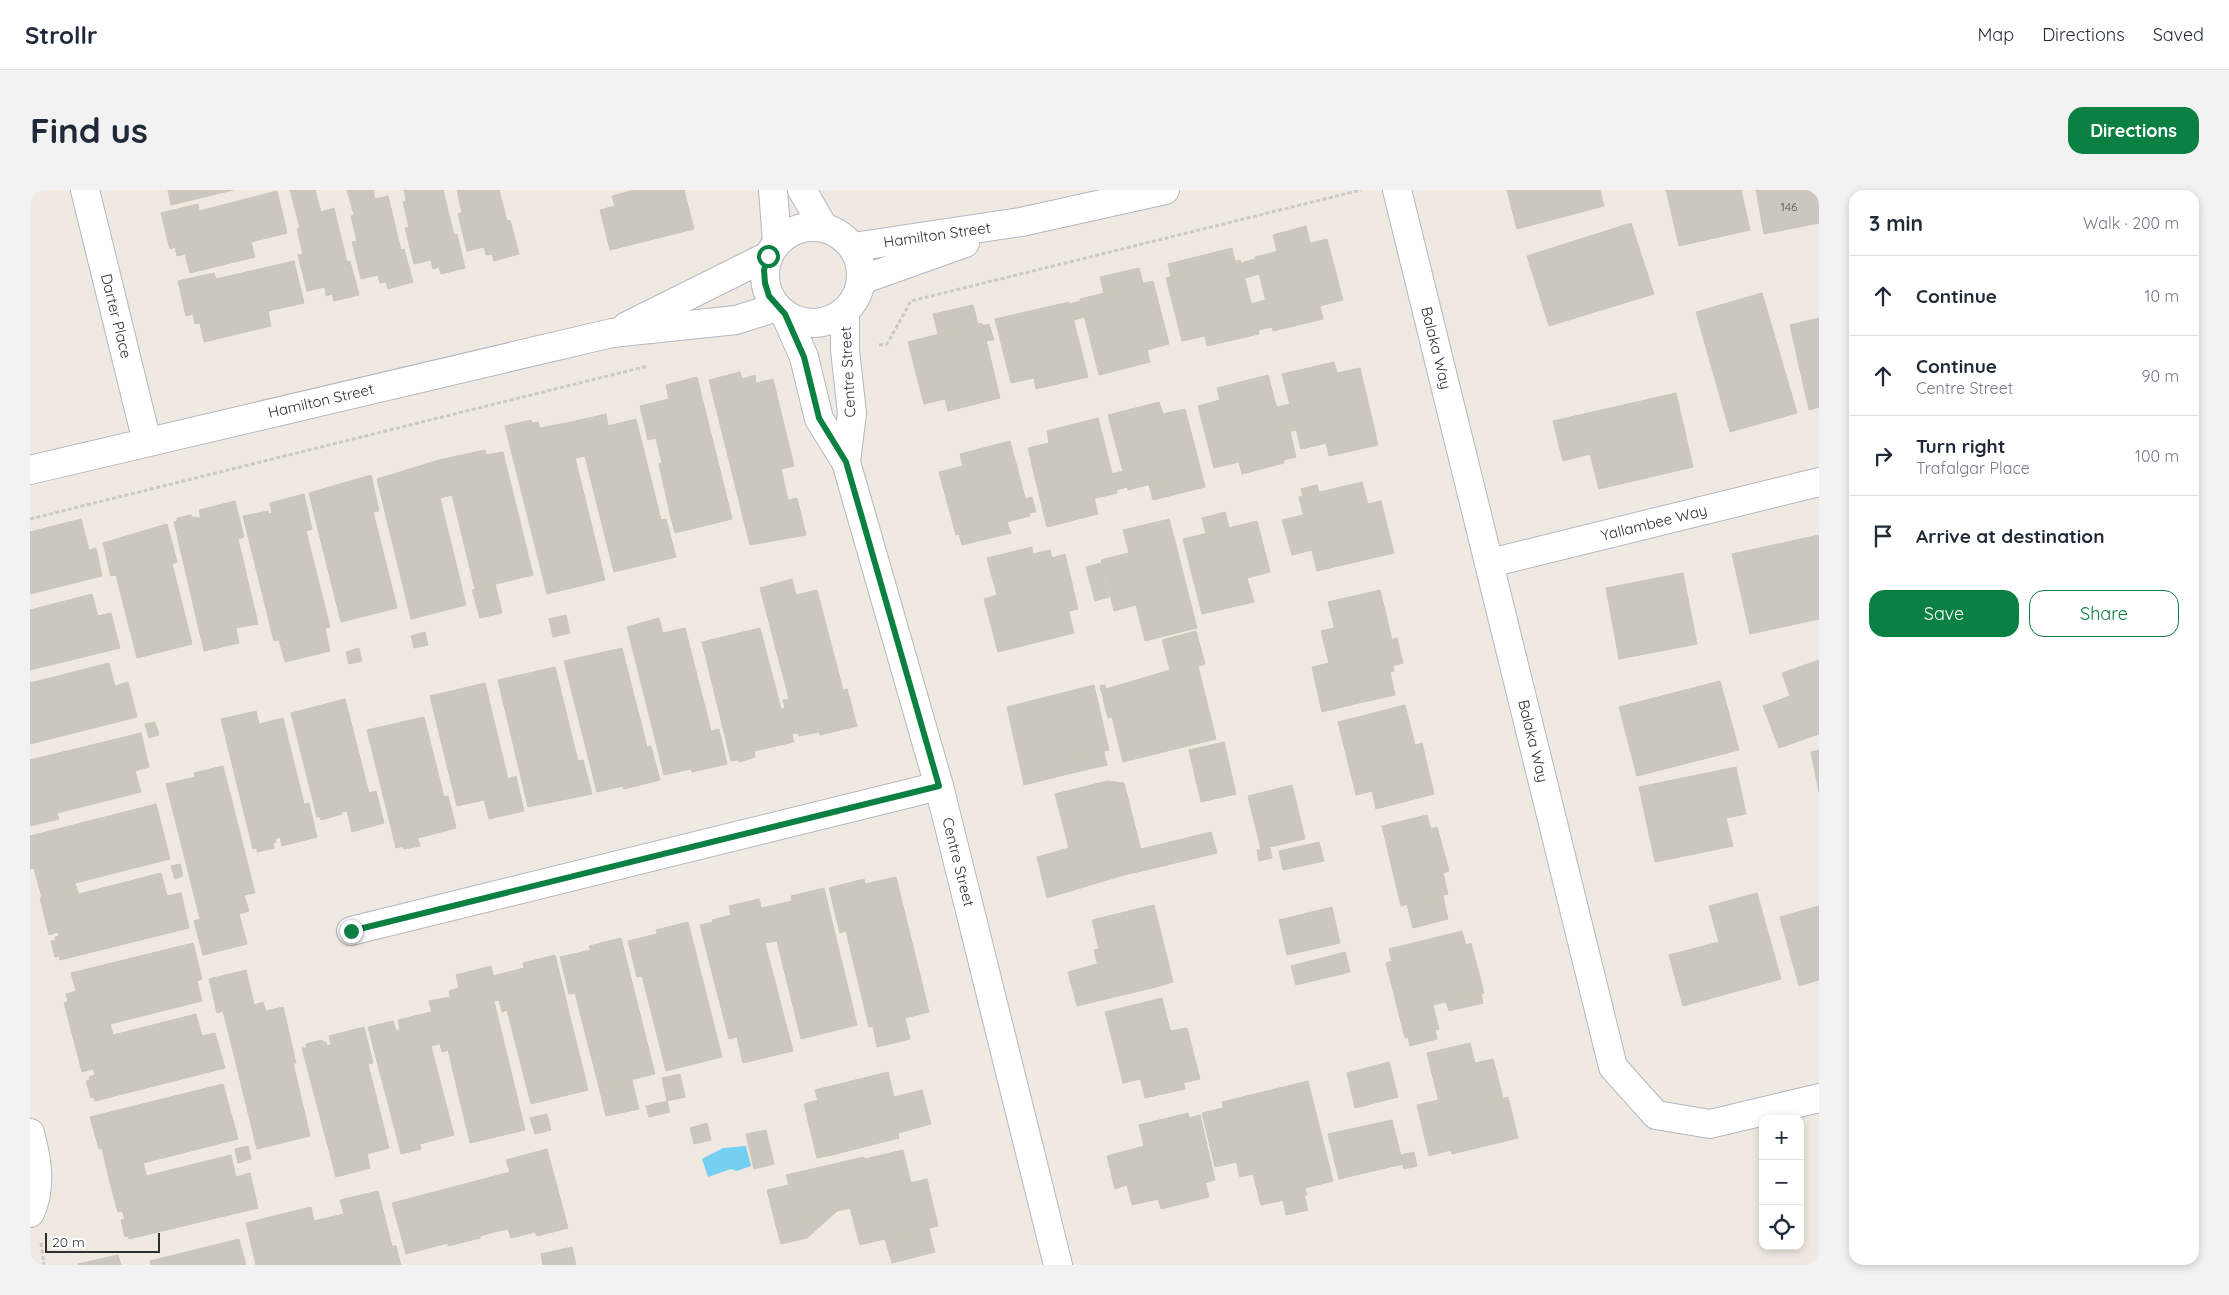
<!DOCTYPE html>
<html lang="en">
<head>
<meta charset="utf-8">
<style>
  :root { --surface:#fff; --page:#f2f2f3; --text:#1f2937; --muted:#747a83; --line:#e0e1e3; --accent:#0b8043 }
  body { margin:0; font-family:Quicksand,sans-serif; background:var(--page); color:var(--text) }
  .controls { position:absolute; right:15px; bottom:15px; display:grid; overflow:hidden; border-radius:10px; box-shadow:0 2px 8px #0003 }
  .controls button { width:45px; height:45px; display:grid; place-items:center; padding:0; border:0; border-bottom:1px solid var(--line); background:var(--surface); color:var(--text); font:25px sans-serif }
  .scale { position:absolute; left:15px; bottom:12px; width:115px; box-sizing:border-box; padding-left:5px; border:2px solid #2e2e2e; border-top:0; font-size:14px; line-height:18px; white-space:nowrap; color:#2e2e2e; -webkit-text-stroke:4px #fff; paint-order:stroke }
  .stop { position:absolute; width:15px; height:15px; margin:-11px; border:4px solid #0b8043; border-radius:50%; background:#fff }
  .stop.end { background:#0b8043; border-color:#fff; box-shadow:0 1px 5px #0008 }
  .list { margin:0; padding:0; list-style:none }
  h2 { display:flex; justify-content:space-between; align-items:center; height:65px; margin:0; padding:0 20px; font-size:21px }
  h2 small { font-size:16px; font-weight:400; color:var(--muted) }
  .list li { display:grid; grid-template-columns:32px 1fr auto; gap:15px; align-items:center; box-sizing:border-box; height:80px; padding:0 20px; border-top:1px solid var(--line) }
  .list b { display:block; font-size:19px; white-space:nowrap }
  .list p { margin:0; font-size:16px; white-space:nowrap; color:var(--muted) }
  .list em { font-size:16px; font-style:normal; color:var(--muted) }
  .actions { display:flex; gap:10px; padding:15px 20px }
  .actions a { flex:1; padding:11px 0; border:1px solid var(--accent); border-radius:15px; text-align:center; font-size:18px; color:var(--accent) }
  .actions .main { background:var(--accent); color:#fff }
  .icon { flex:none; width:28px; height:28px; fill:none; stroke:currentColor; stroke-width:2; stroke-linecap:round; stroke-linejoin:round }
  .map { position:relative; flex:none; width:1789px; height:1075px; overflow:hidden; border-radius:15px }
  header { display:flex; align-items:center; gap:30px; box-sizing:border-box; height:70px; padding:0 25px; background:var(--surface); border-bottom:1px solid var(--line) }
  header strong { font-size:24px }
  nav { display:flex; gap:28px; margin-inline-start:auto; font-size:18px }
  .intro { display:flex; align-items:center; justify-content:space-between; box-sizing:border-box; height:120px; padding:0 30px }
  h1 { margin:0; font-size:35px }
  .button { padding:12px 22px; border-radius:15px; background:var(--accent); color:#fff; font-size:18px; font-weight:700 }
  main { display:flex; gap:30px; padding:0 30px }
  aside { flex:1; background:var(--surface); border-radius:15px; box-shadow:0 2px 8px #0003 }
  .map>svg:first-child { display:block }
  .water { fill:#75cff0 }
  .building { fill:#cbc7bf; stroke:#cbc5ba }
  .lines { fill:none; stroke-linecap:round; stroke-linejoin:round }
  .minor-casing { stroke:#b4b7c1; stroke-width:30 }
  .tertiary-casing { stroke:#b4b7c1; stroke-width:30 }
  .path { stroke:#c9c9c9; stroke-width:3; stroke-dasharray:4 2.5; stroke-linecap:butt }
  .minor { stroke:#fff; stroke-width:28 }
  .tertiary { stroke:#fff; stroke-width:28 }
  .route { stroke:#0b8043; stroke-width:6 }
  .labels { text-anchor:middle; stroke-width:4; stroke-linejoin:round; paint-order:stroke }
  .number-label { font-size:12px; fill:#555452 }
  .street-label { font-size:15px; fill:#2e2e2e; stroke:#fff }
</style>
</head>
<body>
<header>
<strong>Strollr</strong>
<nav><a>Map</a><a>Directions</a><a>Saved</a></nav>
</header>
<div class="intro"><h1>Find us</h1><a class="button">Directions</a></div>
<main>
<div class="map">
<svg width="1789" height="1075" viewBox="0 0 1789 1075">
  <rect width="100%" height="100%" fill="#efe9e1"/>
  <!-- water -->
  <path class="water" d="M716,956L721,976L707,981L701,979L678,987L672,969L693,958Z"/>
  <!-- building -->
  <g class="building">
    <path d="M138,0H203L141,15Z"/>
    <path d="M260,0H285L291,22L304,18L317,72L320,71L329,105L304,111L302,104L296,106L295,97L277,101L268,65L273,64L267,39L270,38Z"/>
    <path d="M317,0H343L345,9L358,6L371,60L374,59L383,92L358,99L356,92L350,93L348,85L331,89L322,52L327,51L321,26L324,25Z"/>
    <path d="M374,0H413L424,45L427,44L435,78L411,84L409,77L403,79L401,70L384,74L375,38L379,37L373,12L376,11Z"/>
    <path d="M427,0H469L477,31L480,30L489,64L464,71L462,64L456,65L454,57L437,61L428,24L432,23Z"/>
    <path d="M604,0H654L664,39L580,60L570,20L585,16L582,6Z"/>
    <path d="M1477,0H1570L1574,16L1487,39Z"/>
    <path d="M1636,0H1711L1720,40L1649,56Z"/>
    <path d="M1726,0H1789V33L1734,44Z"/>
    <path d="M247,1L257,43L221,52L225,67L160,83L155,64L147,66L145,57L140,59L131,23L168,14L169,21Z"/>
    <path d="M1601,33L1624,104L1519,136L1497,66Z"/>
    <path d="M1276,36L1280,53L1247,62L1243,45Z"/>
    <path d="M1297,49L1313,110L1290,116L1293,129L1243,141L1225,67Z"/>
    <path d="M1202,58L1205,71L1141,87L1138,74Z"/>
    <path d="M1225,69L1229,84L1215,88L1211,73Z"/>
    <path d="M1210,70L1229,144L1177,156L1175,146L1152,151L1136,88Z"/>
    <path d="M264,71L274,113L238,121L241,136L174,152L170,133L165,134L163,124L156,126L148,91L184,83L186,89Z"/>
    <path d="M1109,78L1113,93L1074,103L1070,87Z"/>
    <path d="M1123,91L1139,154L1117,160L1120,172L1069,185L1050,109Z"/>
    <path d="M1732,103L1767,223L1700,242L1666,122Z"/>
    <path d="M1235,110L1242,137L1228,140L1221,114Z"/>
    <path d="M1050,111L1054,127L1044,130L1040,114Z"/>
    <path d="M1039,112L1058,187L1006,199L1004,188L981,193L965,129Z"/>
    <path d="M943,115L948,134L908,144L903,124Z"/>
    <path d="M1789,128V217L1779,220L1760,135Z"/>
    <path d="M952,133L970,208L918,221L915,209L894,214L878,152Z"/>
    <path d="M959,134L964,150L956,151L952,136Z"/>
    <path d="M1304,172L1307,183L1330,178L1345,242L1271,259L1252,184Z"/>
    <path d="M710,182L712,189L725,185L726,193L743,189L764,276L751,279L758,310L767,308L776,345L720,355L679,190Z"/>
    <path d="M1238,185L1258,260L1184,278L1168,216L1190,210L1187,198Z"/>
    <path d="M667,187L694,296L677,299L680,314L640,324L629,274L632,273L626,248L618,250L610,216L639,209L636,195Z"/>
    <path d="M1646,203L1663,277L1569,299L1560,264L1533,271L1523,231Z"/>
    <path d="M1129,212L1133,224L1155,219L1171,281L1098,300L1078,225Z"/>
    <path d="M1260,214L1266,240L1253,243L1247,217Z"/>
    <path d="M576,224L578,236L606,229L631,330L636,329L646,367L584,382L555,266L550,267L541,232Z"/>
    <path d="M1068,228L1087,303L1013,321L998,258L1019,253L1017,241Z"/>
    <path d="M501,230L502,233L508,232L510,238L541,232L550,267L545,268L575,390L517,404L475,236Z"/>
    <path d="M1260,241L1266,267L1253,270L1254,273L1212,284L1209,272L1258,260L1253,243Z"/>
    <path d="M1345,242L1348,255L1299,266L1296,253Z"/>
    <path d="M980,251L1000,326L926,345L909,282L933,276L930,264Z"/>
    <path d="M455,260L456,265L473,262L503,385L445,399L422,305L418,306L409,270Z"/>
    <path d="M409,270L418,306L410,308L436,415L381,429L347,289Z"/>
    <path d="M1093,281L1097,297L1086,300L1082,284Z"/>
    <path d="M1171,281L1175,297L1123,310L1119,295Z"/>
    <path d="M341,285L349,321L343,322L367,418L311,432L279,303Z"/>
    <path d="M1332,292L1338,314L1351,311L1364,363L1287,381L1269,307Z"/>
    <path d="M1287,295L1289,302L1273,306L1271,299Z"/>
    <path d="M694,296L702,329L645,343L640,324L680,314L677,299Z"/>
    <path d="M274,304L282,339L276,341L300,437L244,451L213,326L238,321L239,324L242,323L240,313Z"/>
    <path d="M1002,307L1006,322L1000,323L995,309Z"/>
    <path d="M1064,308L1068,324L1017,337L1013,321Z"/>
    <path d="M205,311L214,347L208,349L228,434L206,438L209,453L174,461L144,332L147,331V328L161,325L162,327L171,328L169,320Z"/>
    <path d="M1195,322L1199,337L1176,344L1172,328Z"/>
    <path d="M1273,325L1282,360L1262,365L1252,330Z"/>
    <path d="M51,329L59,360L66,358L72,386L0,404V342Z"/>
    <path d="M1139,329L1145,351L1099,363L1093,340Z"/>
    <path d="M1227,331L1240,382L1217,388L1224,412L1172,424L1153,349Z"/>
    <path d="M977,332L981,343L932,355L929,344Z"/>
    <path d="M137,334L147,372L142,374L162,454L107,468L86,385L81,386L73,353Z"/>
    <path d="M1789,345V429L1720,444L1702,364Z"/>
    <path d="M1145,351L1164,426L1112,439L1106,415L1084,421L1071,370Z"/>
    <path d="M1002,357L1003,364L1020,360L1022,368L961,383L957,368Z"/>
    <path d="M1035,364L1048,419L1039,421L1025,367Z"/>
    <path d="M1025,367L1044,443L968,462L954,409L967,405L961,383Z"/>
    <path d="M1071,373L1079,407L1065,411L1056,377Z"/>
    <path d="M1653,383L1667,454L1589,469L1576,398Z"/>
    <path d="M762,389L766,405L787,400L813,500L817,499L827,536L790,545L789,542L769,546L768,543L762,544L753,510L759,509L730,398Z"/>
    <path d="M465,394L472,423L450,428L442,400Z"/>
    <path d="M1350,400L1362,450L1357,451L1364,481L1318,492L1298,412Z"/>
    <path d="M62,404L68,426L81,423L90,458L0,480V420Z"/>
    <path d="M536,425L540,443L523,447L519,429Z"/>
    <path d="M1164,426L1167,438L1115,451L1112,439Z"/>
    <path d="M629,428L633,443L655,438L681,541L689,539L697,574L662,582L661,579L634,585L597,437Z"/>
    <path d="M730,438L751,519L755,518L764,552L724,561L725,567L709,572L708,570L701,571L672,452Z"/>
    <path d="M1304,438L1318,492L1324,490L1329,513L1292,522L1282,477L1299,473L1291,441Z"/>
    <path d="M295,439L300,461L255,472L249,450Z"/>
    <path d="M1166,441L1175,474L1168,476L1186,549L1093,572L1081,523L1091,521L1086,496L1140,480L1132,450Z"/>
    <path d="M395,442L398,455L384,458L381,446Z"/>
    <path d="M1367,448L1373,473L1363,476L1357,451Z"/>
    <path d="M329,458L332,471L319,474L316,462Z"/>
    <path d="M592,458L617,557L621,556L630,590L594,599L593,596L567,602L534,471Z"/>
    <path d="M1789,470V544L1749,558L1733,516L1760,506L1752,483Z"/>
    <path d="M79,473L85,496L98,492L107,527L0,554V493Z"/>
    <path d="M525,477L548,571L553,570L562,604L498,617L468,490Z"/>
    <path d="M1360,482L1365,505L1329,513L1324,490Z"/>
    <path d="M1690,491L1709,560L1607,586L1589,517Z"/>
    <path d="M455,493L478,589L486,586L494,621L459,629L454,610L427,616L400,506Z"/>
    <path d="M1064,495L1079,560L1035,571L1038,584L994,595L977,517Z"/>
    <path d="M1075,495L1076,499L1086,496L1091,521L1081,523L1082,527L1078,528L1070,496Z"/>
    <path d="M315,509L339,603L346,601L354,633L322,642L317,621L311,622L312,624L291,630L290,627H287L261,523Z"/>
    <path d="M1375,515L1385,555L1392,553L1404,604L1346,619L1342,601L1326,605L1308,532Z"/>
    <path d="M226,521L229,534L253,528L274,614L279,613L287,647L252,656L250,647L245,649L246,652L243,653L244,658L227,662V658L223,659L191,529Z"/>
    <path d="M394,527L414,607L418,606L426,638L388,648L390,656L374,659L373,656L366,658L337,540Z"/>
    <path d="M125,532L129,545L119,548L115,534Z"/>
    <path d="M111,543L119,577L105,581L111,602L27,623L29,629L0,636V570Z"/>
    <path d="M1194,552L1206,604L1171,612L1159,560Z"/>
    <path d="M1789,560V602L1781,562Z"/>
    <path d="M1074,562L1077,575L1038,584L1035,571Z"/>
    <path d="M193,576L225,703L214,705L219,721L209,724L217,754L173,765L164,731L170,729L136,594L165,587L164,583Z"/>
    <path d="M1706,577L1716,624L1696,628L1703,656L1625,672L1609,597Z"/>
    <path d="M1077,591L1090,639L1083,641L1094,685L1017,708L1007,667L1039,658L1025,604Z"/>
    <path d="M1077,591L1094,593L1116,680L1094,685L1083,641L1090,639Z"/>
    <path d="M1262,595L1275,649L1231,659L1218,606Z"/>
    <path d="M126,614L140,669L45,693L47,699L12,708L4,678L1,679L0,676V646Z"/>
    <path d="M1397,625L1401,639L1407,637L1419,681L1413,683L1418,704L1371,716L1352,636Z"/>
    <path d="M1181,642L1187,663L1116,680L1111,659Z"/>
    <path d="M1289,652L1294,671L1253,680L1249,661Z"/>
    <path d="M1240,658L1242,668L1229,671L1227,660Z"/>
    <path d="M150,674L153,686L145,689L141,676Z"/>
    <path d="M131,683L137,706L151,703L159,738L30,770L29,766L25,767L21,751L26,750L25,747L29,746L28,742L19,745L10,708L47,699L49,704Z"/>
    <path d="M866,687L899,822L875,828L880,849L847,857L843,836L839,837L816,741L810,743L799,698L834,689L835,694Z"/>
    <path d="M794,698L827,835L771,849L747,751L740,752L732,718L762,711L761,706Z"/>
    <path d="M1727,703L1751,789L1653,816L1639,765L1689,752L1679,716Z"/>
    <path d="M1413,706L1418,729L1383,738L1377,714Z"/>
    <path d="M729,709L740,752L735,753L763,861L713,873L707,847L699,849L670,735L683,732L682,730L701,725L699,716Z"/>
    <path d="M1124,715L1143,792L1126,797L1107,719Z"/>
    <path d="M1789,716V790L1769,796L1750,727Z"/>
    <path d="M1302,717L1310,753L1257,765L1249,730Z"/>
    <path d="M1107,719L1126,797L1076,809L1064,760L1069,759L1062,730Z"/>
    <path d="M658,732L692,867L636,881L612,786L607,787L598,751L627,744L626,740Z"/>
    <path d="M1432,741L1436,755L1441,753L1454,803L1403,815L1409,839L1405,840L1407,849L1380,856L1378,847L1375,848L1356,773L1362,771L1359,759Z"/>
    <path d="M591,748L625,884L569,897L545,803L539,804L530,767L561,760L559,756Z"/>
    <path d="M163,753L172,789L167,791L172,811L80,834L82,841L44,851L34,813L38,811L36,804L46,801L41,783Z"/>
    <path d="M1315,762L1320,782L1266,795L1261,776Z"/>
    <path d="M525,765L558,900L501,914L477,820L472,822L463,786L494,778L493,773Z"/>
    <path d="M1067,774L1076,809L1047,816L1038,782Z"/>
    <path d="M461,776L469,810L464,811L495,940L440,953L418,860L412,862L399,811L420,807L419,801L429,798L426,785Z"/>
    <path d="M216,780L224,815L233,812L236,821L253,817L266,873H263L280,946L227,959L193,821L187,823L179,789Z"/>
    <path d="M1451,804L1453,813L1419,821L1416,812Z"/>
    <path d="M1132,808L1155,899L1115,908L1108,879L1103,880L1096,854L1084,857L1075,822Z"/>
    <path d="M401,822L409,854L401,856L424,945L390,954L387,943L367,948L338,837L363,831L366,841L370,839L368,830Z"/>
    <path d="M166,824L172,846L185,843L195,878L65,911L64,907L61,908L56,891L60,890L59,887L65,885L63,879L52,882L44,851L82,841L83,845Z"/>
    <path d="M334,837L343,873L338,874L359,958L337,964L340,978L306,987L272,858H277L276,854L292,850L293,852H296L297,856L301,855L299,846Z"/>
    <path d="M1157,838L1170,889L1153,893L1140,841Z"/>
    <path d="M1440,853L1445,873L1463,869L1473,908L1463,911L1456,884L1436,889L1432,872L1401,880L1397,863Z"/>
    <path d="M1096,854L1103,880L1108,879L1110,889L1093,893L1084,857Z"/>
    <path d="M1359,872L1368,907L1325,918L1317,883Z"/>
    <path d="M1432,872L1436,889L1456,884L1463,911L1478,907L1488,948L1422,964L1401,880Z"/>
    <path d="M858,882L866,915L861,916L869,948L802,965L785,900Z"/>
    <path d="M650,884L655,907L637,911L632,888Z"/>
    <path d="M602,890L609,919L576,926L569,897Z"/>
    <path d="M1278,891L1303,991L1275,998L1277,1005L1231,1015L1223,984L1210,987L1192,912Z"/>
    <path d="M193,894L208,949L113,973L115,980L79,989L72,958L69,959L60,927Z"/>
    <path d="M892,900L901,934L868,943L861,916L866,915L864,907Z"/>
    <path d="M788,910L802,965L787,968L774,914Z"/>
    <path d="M1408,910L1421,960L1399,966L1387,915Z"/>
    <path d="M637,911L640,922L619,927L616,916Z"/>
    <path d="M1193,918L1206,972L1185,977L1172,923Z"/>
    <path d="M1158,923L1179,1007L1131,1019L1123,988L1115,990L1107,958L1114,956L1109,935Z"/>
    <path d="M517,924L521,940L505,944L500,928Z"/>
    <path d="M1170,925L1185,990L1175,993L1159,928Z"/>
    <path d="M1362,930L1373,974L1309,989L1298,944Z"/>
    <path d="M677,933L681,950L664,954L660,938Z"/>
    <path d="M736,940L744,974L724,979L716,944Z"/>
    <path d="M387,943L391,959L371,964L367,948Z"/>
    <path d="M218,956L221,969L208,973L205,959Z"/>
    <path d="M1107,958L1115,990L1123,988L1128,1009L1102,1015L1097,995L1085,999L1077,966Z"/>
    <path d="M517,959L538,1038L507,1046L505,1042L481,1048L478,1039L464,1042L450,990L480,982L476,970Z"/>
    <path d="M873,960L881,993L843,1001L835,969Z"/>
    <path d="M1384,962L1387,976L1374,979L1370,965Z"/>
    <path d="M201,965L206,987L220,983L228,1018L99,1049L98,1046L95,1047L91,1030L95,1029L92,1021L88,1022L79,989L115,980L116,986Z"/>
    <path d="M834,967L843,1001L820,1018L746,1036L737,1000L759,995L756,985Z"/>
    <path d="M897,989L908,1036L830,1055L820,1018L843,1001Z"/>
    <path d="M450,990L464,1042L450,1046V1048L418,1056V1053L376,1064L362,1013Z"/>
    <path d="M348,1001L362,1056H366L371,1075H295L284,1031L314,1024L310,1010Z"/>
    <path d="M1274,1005L1278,1020L1256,1025L1253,1010Z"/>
    <path d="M281,1017L284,1031L256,1038L252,1024Z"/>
    <path d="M806,1022L777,1048L751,1054L746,1036Z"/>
    <path d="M252,1024L256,1038L284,1031L295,1075H226L216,1033Z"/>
    <path d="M899,1039L905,1062L862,1073L855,1049Z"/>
    <path d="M209,1049L216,1075H121L120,1071Z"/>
    <path d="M542,1057L546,1075H513L511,1064Z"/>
    <path d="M88,1065L91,1075H48V1074Z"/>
  </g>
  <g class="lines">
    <!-- minor casing -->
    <g class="minor-casing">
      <g id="minor">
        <path d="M55,0L117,252"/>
        <path d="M1367,0L1583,877L1626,925L1680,934L1789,908"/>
        <path d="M815,121V160L822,223L816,272"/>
        <path d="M755,124L774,167L789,229L816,272L909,596L1028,1075"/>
        <path d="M1460,373L1789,292"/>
        <path d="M321,741L909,596"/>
        <path d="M0,943C7,969 12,998 0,1023"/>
      </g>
    </g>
    <!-- tertiary casing -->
    <g class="tertiary-casing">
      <g id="tertiary">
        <path d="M743,0L747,52"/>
        <path d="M772,0L794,38"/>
        <circle cx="783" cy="85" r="48"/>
        <path d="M823,57L991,32L1135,0"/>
        <path d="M831,90L935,53"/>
        <path d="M597,136L738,66"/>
        <path d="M0,280L582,143L706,130L747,117"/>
      </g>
    </g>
    <!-- path -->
    <g class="path">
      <path d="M849,155L857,154L881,111L1331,0"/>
      <path d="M0,329L618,176"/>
      <path d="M11,1053L14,1075"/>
    </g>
    <!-- minor -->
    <use href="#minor" class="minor"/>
    <!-- tertiary -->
    <use href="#tertiary" class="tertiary"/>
  </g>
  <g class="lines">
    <!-- route -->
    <path class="route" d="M321,741L909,596L816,272L789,228L774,167L755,124L739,106L735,93L734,80L738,66"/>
  </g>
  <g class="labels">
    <!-- number labels -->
    <g class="number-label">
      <text x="1759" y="21">146</text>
    </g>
    <!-- street labels -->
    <g class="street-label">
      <text transform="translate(907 45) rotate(-8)" y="5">Hamilton Street</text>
      <text transform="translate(86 126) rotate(76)" y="5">Darter Place</text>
      <text transform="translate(1406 158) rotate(76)" y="5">Balaka Way</text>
      <text transform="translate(818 182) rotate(-93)" y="5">Centre Street</text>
      <text transform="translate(291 211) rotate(-13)" y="5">Hamilton Street</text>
      <text transform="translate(1624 333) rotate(-14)" y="5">Yallambee Way</text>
      <text transform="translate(1503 551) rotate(76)" y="5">Balaka Way</text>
      <text transform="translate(928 672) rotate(76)" y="5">Centre Street</text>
    </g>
  </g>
</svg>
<div class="controls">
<button>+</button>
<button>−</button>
<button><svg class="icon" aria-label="locate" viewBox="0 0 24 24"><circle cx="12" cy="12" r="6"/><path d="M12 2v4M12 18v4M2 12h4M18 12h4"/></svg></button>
</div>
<div class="scale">20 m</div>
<div class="stop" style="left:738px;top:66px"></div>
<div class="stop end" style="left:321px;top:741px"></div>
</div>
<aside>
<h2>3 min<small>Walk · 200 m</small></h2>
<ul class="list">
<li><svg class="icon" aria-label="ahead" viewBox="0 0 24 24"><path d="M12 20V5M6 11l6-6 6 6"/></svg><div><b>Continue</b></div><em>10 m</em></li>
<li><svg class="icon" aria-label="ahead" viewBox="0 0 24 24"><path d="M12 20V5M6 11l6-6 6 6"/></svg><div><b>Continue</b><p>Centre Street</p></div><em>90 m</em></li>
<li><svg class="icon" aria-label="right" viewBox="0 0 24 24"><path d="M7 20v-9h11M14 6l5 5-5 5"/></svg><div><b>Turn right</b><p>Trafalgar Place</p></div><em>100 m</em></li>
<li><svg class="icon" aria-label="arrive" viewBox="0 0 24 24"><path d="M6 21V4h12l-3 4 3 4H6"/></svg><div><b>Arrive at destination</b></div></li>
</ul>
<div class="actions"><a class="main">Save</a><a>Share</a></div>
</aside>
</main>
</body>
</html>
